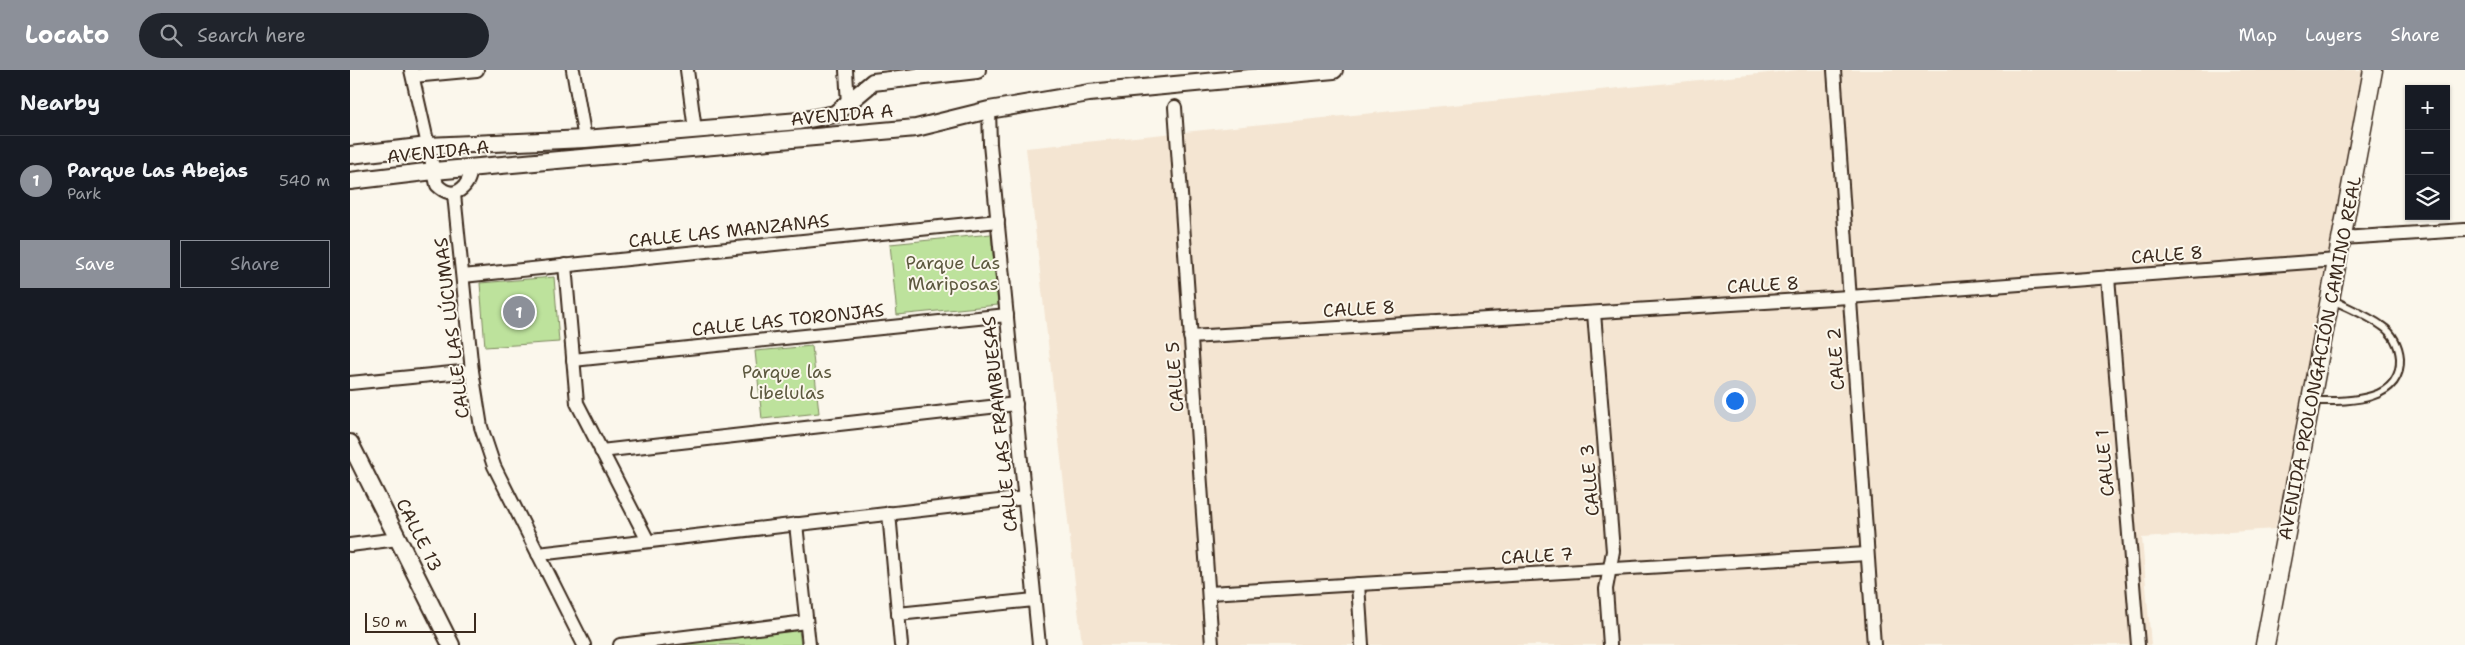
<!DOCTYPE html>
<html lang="en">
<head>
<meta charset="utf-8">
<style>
  :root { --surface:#171b24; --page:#20242c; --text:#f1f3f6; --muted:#9ea1a6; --line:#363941; --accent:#8c9099 }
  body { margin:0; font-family:"Shantell Sans",sans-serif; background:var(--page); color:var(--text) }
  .controls { position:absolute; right:15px; top:15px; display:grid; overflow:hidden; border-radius:0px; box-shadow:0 1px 4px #0004 }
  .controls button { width:45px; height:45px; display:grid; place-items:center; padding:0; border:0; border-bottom:1px solid var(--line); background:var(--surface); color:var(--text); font:25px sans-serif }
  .scale { position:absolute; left:15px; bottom:12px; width:111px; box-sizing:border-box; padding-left:5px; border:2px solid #3b2a1e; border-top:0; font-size:14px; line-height:18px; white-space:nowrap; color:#3b2a1e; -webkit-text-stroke:4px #fbf7ec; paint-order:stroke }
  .you { position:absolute; left:1384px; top:330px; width:18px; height:18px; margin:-12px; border:4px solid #fff; border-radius:50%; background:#1a73e8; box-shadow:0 0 0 8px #1a73e833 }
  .badge { display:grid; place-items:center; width:32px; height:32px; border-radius:50%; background:var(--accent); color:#fff; font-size:16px; font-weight:700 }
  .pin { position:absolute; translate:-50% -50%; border:2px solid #fff; box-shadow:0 1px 5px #0006 }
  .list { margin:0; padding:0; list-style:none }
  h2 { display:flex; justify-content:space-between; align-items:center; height:65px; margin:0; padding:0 20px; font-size:21px }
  h2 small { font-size:16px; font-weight:400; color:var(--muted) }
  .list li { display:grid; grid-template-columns:32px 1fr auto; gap:15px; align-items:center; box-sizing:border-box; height:90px; padding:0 20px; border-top:1px solid var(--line) }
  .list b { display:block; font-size:19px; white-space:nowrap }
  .list p { margin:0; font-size:16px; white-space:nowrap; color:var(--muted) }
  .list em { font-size:16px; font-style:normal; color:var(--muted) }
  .actions { display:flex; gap:10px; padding:15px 20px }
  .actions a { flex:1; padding:11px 0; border:1px solid var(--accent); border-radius:0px; text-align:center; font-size:18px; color:var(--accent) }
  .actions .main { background:var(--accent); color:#fff }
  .icon { flex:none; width:28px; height:28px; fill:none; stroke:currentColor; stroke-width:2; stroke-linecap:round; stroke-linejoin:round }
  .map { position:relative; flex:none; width:2115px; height:575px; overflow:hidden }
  header { display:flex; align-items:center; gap:30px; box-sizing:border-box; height:70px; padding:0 25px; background:var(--accent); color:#fff }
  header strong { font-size:24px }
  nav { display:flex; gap:28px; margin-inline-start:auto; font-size:18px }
  .search { width:350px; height:45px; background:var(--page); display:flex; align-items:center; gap:12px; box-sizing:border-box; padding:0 18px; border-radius:28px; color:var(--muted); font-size:19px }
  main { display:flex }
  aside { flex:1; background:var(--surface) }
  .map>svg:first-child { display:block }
  .built { fill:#f4e5d2 }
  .green { fill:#bde29c; stroke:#7c865d }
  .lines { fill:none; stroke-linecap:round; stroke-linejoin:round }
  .service-casing { stroke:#3b2a1e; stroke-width:10 }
  .minor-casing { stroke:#3b2a1e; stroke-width:16 }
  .tertiary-casing { stroke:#3b2a1e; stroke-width:20 }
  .secondary-casing { stroke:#3b2a1e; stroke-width:21 }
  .service { stroke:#fbf7ec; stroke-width:6 }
  .minor { stroke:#fbf7ec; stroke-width:12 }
  .tertiary { stroke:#fbf7ec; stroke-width:16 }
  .secondary { stroke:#fbf7ec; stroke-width:18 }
  .labels { text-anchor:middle; stroke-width:4; stroke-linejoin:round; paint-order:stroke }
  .street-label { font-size:18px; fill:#3b2a1e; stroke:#fbf7ec }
  .park-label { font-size:18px; fill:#5c583e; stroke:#fbf7ec }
</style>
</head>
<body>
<header>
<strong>Locato</strong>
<div class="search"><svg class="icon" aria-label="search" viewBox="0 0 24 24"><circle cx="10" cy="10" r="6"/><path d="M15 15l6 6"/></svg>Search here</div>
<nav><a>Map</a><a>Layers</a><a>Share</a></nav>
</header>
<main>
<aside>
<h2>Nearby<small></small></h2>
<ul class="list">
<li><span class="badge">1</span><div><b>Parque Las Abejas</b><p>Park</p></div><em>540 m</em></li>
</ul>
<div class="actions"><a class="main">Save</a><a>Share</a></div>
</aside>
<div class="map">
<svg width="2115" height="575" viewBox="0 0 2115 575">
  <rect width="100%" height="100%" fill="#fbf7ec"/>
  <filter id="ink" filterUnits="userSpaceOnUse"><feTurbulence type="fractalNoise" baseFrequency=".02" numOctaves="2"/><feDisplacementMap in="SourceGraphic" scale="10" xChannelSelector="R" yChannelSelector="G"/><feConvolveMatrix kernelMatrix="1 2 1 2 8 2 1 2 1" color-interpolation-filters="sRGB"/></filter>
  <g filter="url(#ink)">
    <!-- built -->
    <path class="built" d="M1449,0H2019L1988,221L1925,459L1792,468L1801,575H732L676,78Z"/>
    <!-- green -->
    <g class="green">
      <path d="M641,164L648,235L547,245L540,174Z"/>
      <path d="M204,207L209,272L135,277L130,213Z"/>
      <path d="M462,276L469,343L412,349L405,281Z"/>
      <path d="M449,560L451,575H322Z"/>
    </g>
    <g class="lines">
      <!-- service casing -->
      <g class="service-casing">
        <path id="service" d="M1963,331C1995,331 2052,334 2050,288C2049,276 2043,263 2032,256C2017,245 1998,238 1981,229"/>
      </g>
      <!-- minor casing -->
      <g class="minor-casing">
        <g id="minor">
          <path d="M61,0L87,115C104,132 119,118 121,98"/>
          <path d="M223,0L235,69"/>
          <path d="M337,0L345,60"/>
          <path d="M496,0L498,35"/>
          <path d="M1484,0L1524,575"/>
          <path d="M63,6L127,0"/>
          <path d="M825,37L862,575"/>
          <path d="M639,40L640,74L689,575"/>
          <path d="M104,124L122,301L131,357L144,396L234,575"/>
          <path d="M1992,168L2115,160"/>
          <path d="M215,195L227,333L298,471"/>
          <path d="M113,206L648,151"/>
          <path d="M1758,207L1788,575"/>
          <path d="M1244,243L1263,481L1256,519L1260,575"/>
          <path d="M840,267L1499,227L1987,190"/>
          <path d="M223,290L657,245"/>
          <path d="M0,313L122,301"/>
          <path d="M251,381L666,334"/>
          <path d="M539,443L551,575"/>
          <path d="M446,454L459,575"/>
          <path d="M0,475L48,469"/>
          <path d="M188,484L675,428"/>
          <path d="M1008,514L1012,575"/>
          <path d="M859,523L1517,484"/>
          <path d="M548,544L684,530"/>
          <path d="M270,575L456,552"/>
        </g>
      </g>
      <!-- tertiary casing -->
      <g class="tertiary-casing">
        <g id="tertiary">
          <path d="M0,85L78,76L235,69L449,51L485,44L523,12L627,0"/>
          <path d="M0,111L84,101L566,58L639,40L739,23L984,0"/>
          <path d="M0,373L101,575"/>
        </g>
      </g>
      <!-- secondary casing -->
      <g class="secondary-casing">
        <path id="secondary" d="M1915,575L2023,0"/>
      </g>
      <!-- service -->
      <use href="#service" class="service"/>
      <!-- minor -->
      <use href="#minor" class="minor"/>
      <!-- tertiary -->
      <use href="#tertiary" class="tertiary"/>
      <!-- secondary -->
      <use href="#secondary" class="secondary"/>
    </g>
  </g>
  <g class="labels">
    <!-- street labels -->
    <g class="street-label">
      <text transform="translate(492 45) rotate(-5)" y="6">AVENIDA A</text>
      <text transform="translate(88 82) rotate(-6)" y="6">AVENIDA A</text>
      <text transform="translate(379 161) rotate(-6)" y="6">CALLE LAS MANZANAS</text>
      <text transform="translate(1817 185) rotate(-4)" y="6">CALLE 8</text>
      <text transform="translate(1413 215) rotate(-3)" y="6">CALLE 8</text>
      <text transform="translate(1009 239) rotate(-3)" y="6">CALLE 8</text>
      <text transform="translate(438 250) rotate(-6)" y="6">CALLE LAS TORONJAS</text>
      <text transform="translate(102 258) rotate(-97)" y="6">CALLE LAS LÚCUMAS</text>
      <text transform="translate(1970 288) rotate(-79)" y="6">AVENIDA PROLONGACIÓN CAMINO REAL</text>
      <text transform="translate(1486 289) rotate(-94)" y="6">CALE 2</text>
      <text transform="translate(825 307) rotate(-94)" y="6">CALLE 5</text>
      <text transform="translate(650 354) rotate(-96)" y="6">CALLE LAS FRAMBUESAS</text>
      <text transform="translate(1755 393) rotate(-95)" y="6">CALLE 1</text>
      <text transform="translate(1240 410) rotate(-95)" y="6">CALLE 3</text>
      <text transform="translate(69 465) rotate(63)" y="6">CALLE 13</text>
      <text transform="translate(1187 486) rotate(-3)" y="6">CALLE 7</text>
    </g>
    <!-- park labels -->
    <g class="park-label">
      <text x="603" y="199">Parque Las<tspan x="603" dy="21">Mariposas</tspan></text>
      <text x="437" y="308">Parque las<tspan x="437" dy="21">Libelulas</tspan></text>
    </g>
  </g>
</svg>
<div class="controls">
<button>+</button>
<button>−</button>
<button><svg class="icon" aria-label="layers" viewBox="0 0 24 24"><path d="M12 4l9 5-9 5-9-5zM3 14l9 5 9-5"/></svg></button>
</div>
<div class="scale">50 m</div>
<div class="you"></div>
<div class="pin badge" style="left:169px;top:242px">1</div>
</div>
</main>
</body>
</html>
